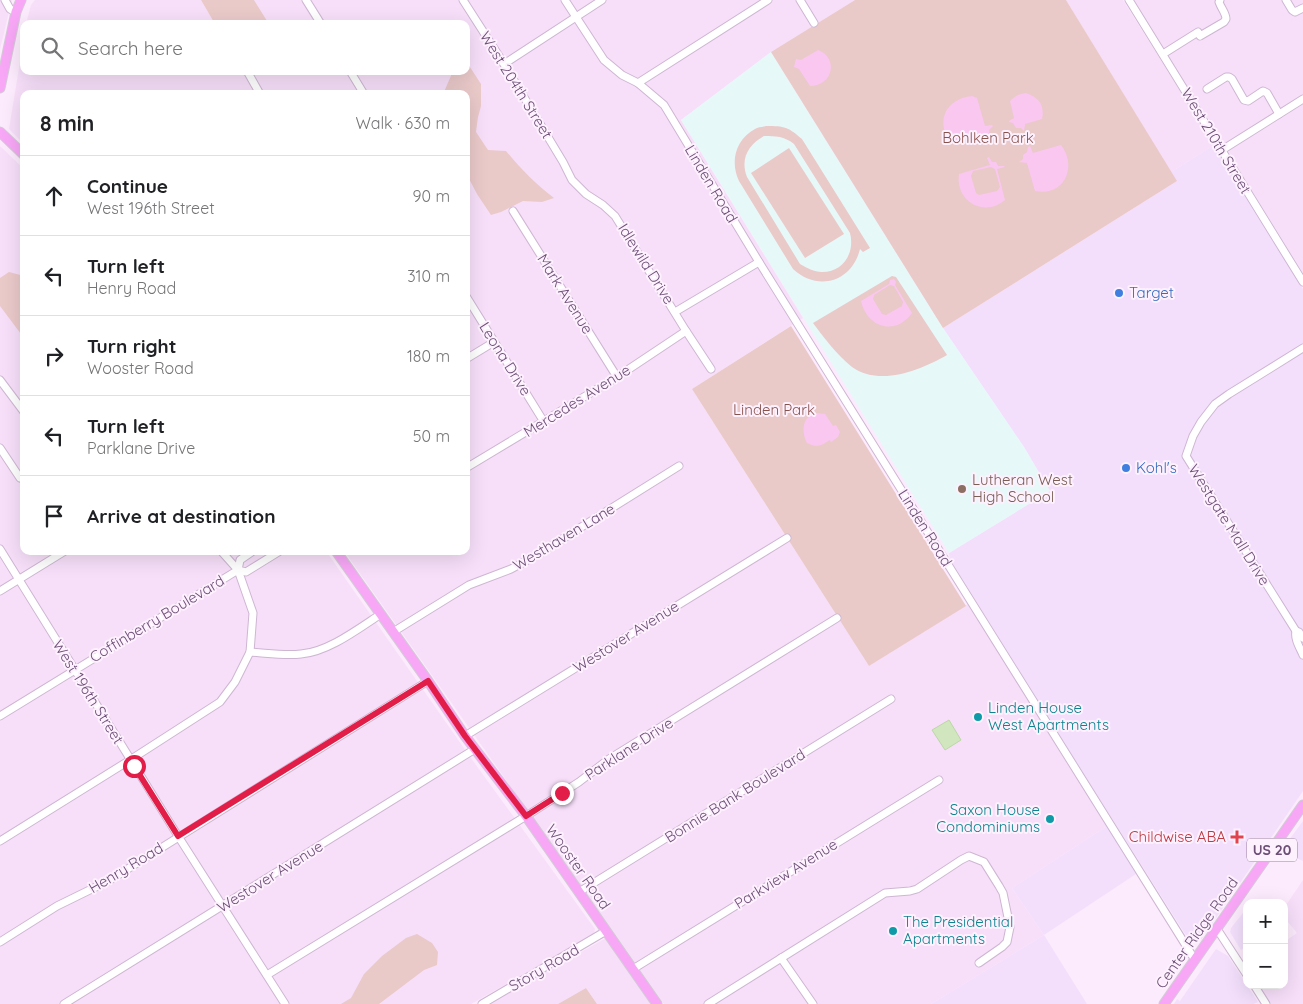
<!DOCTYPE html>
<html lang="en">
<head>
<meta charset="utf-8">
<style>
  :root { --surface:#fff; --page:#f6f6f6; --text:#202124; --muted:#757577; --line:#e0e0e0 }
  body { margin:0; font-family:Quicksand,sans-serif; background:var(--page); color:var(--text) }
  .controls { position:absolute; right:15px; bottom:15px; display:grid; overflow:hidden; border-radius:10px; box-shadow:0 5px 20px #0002 }
  .controls button { width:45px; height:45px; display:grid; place-items:center; padding:0; border:0; border-bottom:1px solid var(--line); background:var(--surface); color:var(--text); font:25px sans-serif }
  .stop { position:absolute; width:15px; height:15px; margin:-11px; border:4px solid #e11d48; border-radius:50%; background:#fff }
  .stop.end { background:#e11d48; border-color:#fff; box-shadow:0 1px 5px #0008 }
  .list { margin:0; padding:0; list-style:none }
  h2 { display:flex; justify-content:space-between; align-items:center; height:65px; margin:0; padding:0 20px; font-size:21px }
  h2 small { font-size:16px; font-weight:400; color:var(--muted) }
  .list li { display:grid; grid-template-columns:32px 1fr auto; gap:15px; align-items:center; box-sizing:border-box; height:80px; padding:0 20px; border-top:1px solid var(--line) }
  .list b { display:block; font-size:19px; white-space:nowrap }
  .list p { margin:0; font-size:16px; white-space:nowrap; color:var(--muted) }
  .list em { font-size:16px; font-style:normal; color:var(--muted) }
  .icon { flex:none; width:28px; height:28px; fill:none; stroke:currentColor; stroke-width:2; stroke-linecap:round; stroke-linejoin:round }
  .map { position:relative; flex:none; width:1303px; height:1004px; overflow:hidden }
  .search { position:absolute; background:var(--surface); box-shadow:0 5px 20px #0002; left:20px; top:20px; width:450px; height:55px; display:flex; align-items:center; gap:12px; box-sizing:border-box; padding:0 18px; border-radius:10px; color:var(--muted); font-size:19px }
  .panel { position:absolute; background:var(--surface); box-shadow:0 5px 20px #0002; left:20px; top:90px; width:450px; height:465px; border-radius:10px }
  .map>svg:first-child { display:block }
  .residential { fill:#f7dff9 }
  .commercial { fill:#f3dffc }
  .education { fill:#e7f8f9 }
  .green { fill:#eac9c9; fill-rule:evenodd }
  .sand { fill:#fac7f1; fill-rule:evenodd }
  .water { fill:#d1e6bf; stroke:#bcd7a6 }
  .lines { fill:none; stroke-linecap:round; stroke-linejoin:round }
  .minor-casing { stroke:#ceb6d3; stroke-width:9 }
  .major-casing { stroke:#d3cad6; stroke-width:11 }
  .minor { stroke:#fff; stroke-width:7 }
  .major { stroke:#f7a7f6; stroke-width:9 }
  .route { stroke:#e11d48; stroke-width:6 }
  .shop-dot { fill:#3f7fe0; stroke:#fef1fe; stroke-width:2 }
  .education-dot { fill:#8d6e63; stroke:#fef1fe; stroke-width:2 }
  .culture-dot { fill:#0f9aa8; stroke:#fef1fe; stroke-width:2 }
  .health-dot { fill:#e0444e; stroke:#fef1fe; stroke-width:2 }
  .labels { text-anchor:middle; stroke-width:4; stroke-linejoin:round; paint-order:stroke }
  .shield { fill:#fef1fe; stroke:#987fa0; stroke-width:1 }
  .shield-label { font-size:14px; font-weight:bold; fill:#6c4e77 }
  .street-label { font-size:15px; fill:#6c4e77; stroke:#fef1fe }
  .park-label { font-size:15px; fill:#88524c; stroke:#fef1fe }
  .shop-label { font-size:15px; fill:#366cbe; stroke:#fef1fe; text-anchor:start }
  .education-label { font-size:15px; fill:#785e54; stroke:#fef1fe; text-anchor:start }
  .culture-label { font-size:15px; fill:#0d838f; stroke:#fef1fe; text-anchor:start }
  .health-label { font-size:15px; fill:#be3a42; stroke:#fef1fe; text-anchor:end }
</style>
</head>
<body>
<div class="map">
<svg width="1303" height="1004" viewBox="0 0 1303 1004">
  <rect width="100%" height="100%" fill="#fcebfc"/>
  <!-- residential -->
  <g class="residential">
    <path d="M0,0H12L0,49Z"/>
    <path d="M35,0H201L215,24H26L31,5Z"/>
    <path d="M254,0H855L771,52L681,120L803,318L692,389L869,666L968,604L1107,826L1012,888L1044,935L931,1004H664L632,958L344,551H466V94H24V144L9,129L24,37V71H466V24H269Z"/>
    <path d="M1066,0H1123L1214,145L1171,172Z"/>
    <path d="M1133,0H1303V273L1255,196Z"/>
    <path d="M0,146L24,169V551H326L468,754L595,929L594,933L591,936L471,1004H0Z"/>
    <path d="M1303,880V1004H1271L1259,985H1284V942L1297,933L1284,917V908Z"/>
    <path d="M606,938L652,1004H597L586,988L558,1004H489Z"/>
  </g>
  <!-- commercial -->
  <g class="commercial">
    <path d="M1214,145L1303,289V791L1201,940L1196,941H1192L1187,937L1039,703L950,559L949,553L1050,491L1024,447L943,328L1177,181L1171,172Z"/>
    <path d="M1303,821V861L1290,855L1283,848Z"/>
    <path d="M1107,826L1136,874L1044,935L1087,1004H931L1044,935L1012,888Z"/>
    <path d="M1247,908V945L1241,950L1230,932L1231,928Z"/>
    <path d="M1216,949L1228,956L1258,1002L1254,1004H1174L1177,999L1180,1001Z"/>
  </g>
  <!-- education -->
  <path class="education" d="M771,52L943,328L1024,447L1050,491L949,553L681,120Z"/>
  <!-- green -->
  <g class="green">
    <path d="M201,0H254L269,24H215Z"/>
    <path d="M855,0H1066L1177,181L943,328L771,52Z"/>
    <path d="M466,63L468,64L481,84V106L478,117L476,132L488,150L506,151C522,170 534,183 554,198L542,202L523,201L501,212L491,215L477,194L466,173V94H438L444,92L453,71H466Z"/>
    <path d="M766,126C785,126 788,127 802,139L870,248L863,252L860,249C852,282 818,292 793,269L739,181C730,162 735,140 755,129C758,127 763,127 766,126ZM764,136C776,136 784,136 794,144L850,233C855,252 844,272 822,272C814,272 807,268 800,264L747,177C740,159 748,145 764,136Z"/>
    <path d="M789,148L844,234L805,258L751,173Z"/>
    <path d="M9,272L24,276V338L0,306V278Z"/>
    <path d="M892,276L896,277L947,355C921,370 880,387 852,367C837,355 825,339 813,323Z"/>
    <path d="M791,326L966,606L869,666L692,389Z"/>
    <path d="M417,934L432,943L438,952L437,965L424,970L379,1004H341L351,998L364,974L382,956L406,938Z"/>
    <path d="M586,988L597,1004H558Z"/>
  </g>
  <!-- sand -->
  <g class="sand">
    <path d="M818,50C839,58 833,86 810,86L799,69L794,67L796,59L801,60Z"/>
    <path d="M1026,93C1039,97 1045,106 1042,119L1025,124L1024,131L1021,128H1016L1013,123L1009,122V121L1014,118L1010,101C1015,96 1019,94 1026,93Z"/>
    <path d="M972,96L977,98L985,126L992,125L993,126L989,130V135L984,137V142L980,136L951,143C935,122 945,99 972,96Z"/>
    <path d="M1061,145C1078,167 1064,197 1035,191L1027,163L1019,162L1023,159V155L1027,152L1028,147L1030,146L1033,153Z"/>
    <path d="M989,157L992,162H996L998,166H1004L1005,167L997,169L1005,200C984,218 955,201 959,174L990,165L987,158ZM991,167L995,169L1000,187L997,191L979,195L976,193L971,176L973,171Z"/>
    <path d="M894,279L896,282L895,285L912,313C896,336 867,328 861,301L889,284L890,280ZM890,285L894,286L903,302L902,306L886,315L882,314L873,299L874,295Z"/>
    <path d="M817,413L825,414L833,426L836,425L840,432L838,437L831,442L830,440C820,446 818,448 807,443C801,431 802,416 817,413Z"/>
  </g>
  <!-- water -->
  <path class="water" d="M949,720L961,740L945,750L932,730Z"/>
  <g class="lines">
    <!-- minor casing -->
    <g class="minor-casing">
      <g id="minor">
        <path d="M5,0L10,9L16,12"/>
        <path d="M306,0L321,24"/>
        <path d="M463,0L504,64L563,162L572,180L586,194L603,205L615,216L686,331L711,369"/>
        <path d="M565,0L604,60L622,75L638,83L664,105L759,262L1195,960"/>
        <path d="M800,0L814,23"/>
        <path d="M1129,0L1303,282"/>
        <path d="M1286,0L1292,10L1295,12L1303,8"/>
        <path d="M1163,54L1198,32L1200,36L1224,22L1226,19C1226,13 1221,8 1219,2L1220,0"/>
        <path d="M504,64L602,0"/>
        <path d="M247,71L260,94"/>
        <path d="M350,71L364,94"/>
        <path d="M638,83L768,0"/>
        <path d="M1207,89L1226,77H1229L1232,79L1244,100L1248,101L1263,91L1267,93L1279,114"/>
        <path d="M1222,150L1303,99"/>
        <path d="M513,211L617,377"/>
        <path d="M466,296L544,422"/>
        <path d="M675,312L759,262"/>
        <path d="M466,359L494,342"/>
        <path d="M0,380L24,412"/>
        <path d="M0,448L20,478L24,476"/>
        <path d="M466,468L617,377L686,331"/>
        <path d="M0,549L178,836L285,1004"/>
        <path d="M238,570L246,572L280,551"/>
        <path d="M0,591L65,551"/>
        <path d="M1296,631L1186,456L1193,436L1201,422L1215,404L1229,394L1303,348"/>
        <path d="M393,632L469,585L511,569L535,556L679,466"/>
        <path d="M1303,638L1299,632L1296,631C1294,639 1300,648 1303,655"/>
        <path d="M250,652C267,653 284,656 301,654C328,652 358,629 381,614"/>
        <path d="M0,716L238,570L240,560L253,551"/>
        <path d="M465,736L787,538"/>
        <path d="M0,841L130,760L220,702L235,682L250,652L253,613L238,570L221,551"/>
        <path d="M579,892L891,699"/>
        <path d="M1217,929L1247,975"/>
        <path d="M0,942L57,906L110,880L428,681"/>
        <path d="M781,958L813,1004"/>
        <path d="M633,969L939,780"/>
        <path d="M267,975L531,813L579,782L609,759L837,618"/>
        <path d="M1254,985L1266,1004"/>
        <path d="M64,1004L475,749"/>
        <path d="M482,1004L606,931"/>
        <path d="M708,1004L885,893L910,891L917,889L961,860L969,856L984,862L999,886L1003,893L1010,927L1007,942L1002,947L979,963"/>
      </g>
    </g>
    <!-- major casing -->
    <g class="major-casing">
      <g id="major">
        <path d="M0,88L16,12L21,0"/>
        <path d="M0,132L24,155"/>
        <path d="M336,551L428,681L465,736L526,816L657,1004"/>
        <path d="M1164,1004L1303,805"/>
      </g>
    </g>
    <!-- minor -->
    <use href="#minor" class="minor"/>
    <!-- major -->
    <use href="#major" class="major"/>
  </g>
  <g class="lines">
    <!-- route -->
    <path class="route" d="M134,766L178,836L428,681L465,736L526,816L562,793"/>
  </g>
  <!-- markers -->
  <g class="shop-dot">
    <circle cx="1119" cy="293" r="5"/>
    <circle cx="1126" cy="468" r="5"/>
  </g>
  <circle class="education-dot" cx="962" cy="489" r="5"/>
  <g class="culture-dot">
    <circle cx="978" cy="717" r="5"/>
    <circle cx="1050" cy="819" r="5"/>
    <circle cx="893" cy="931" r="5"/>
  </g>
  <path class="health-dot" d="M1234.5 829.5h5v5h5v5h-5v5h-5v-5h-5v-5h5z"/>
  <g class="labels">
    <!-- shield labels -->
    <rect class="shield" x="1247" y="838.5" width="50" height="23" rx="4"/>
    <g class="shield-label">
      <text x="1272" y="855">US 20</text>
    </g>
    <!-- street labels -->
    <g class="street-label">
      <text transform="translate(516 85) rotate(58)" y="5">West 204th Street</text>
      <text transform="translate(1216 141) rotate(59)" y="5">West 210th Street</text>
      <text transform="translate(711 184) rotate(59)" y="5">Linden Road</text>
      <text transform="translate(646 264) rotate(58)" y="5">Idlewild Drive</text>
      <text transform="translate(565 294) rotate(58)" y="5">Mark Avenue</text>
      <text transform="translate(505 359) rotate(58)" y="5">Leona Drive</text>
      <text transform="translate(577 401) rotate(-32)" y="5">Mercedes Avenue</text>
      <text transform="translate(1229 525) rotate(58)" y="5">Westgate Mall Drive</text>
      <text transform="translate(925 528) rotate(58)" y="5">Linden Road</text>
      <text transform="translate(564 537) rotate(-31)" y="5">Westhaven Lane</text>
      <text transform="translate(157 619) rotate(-31)" y="5">Coffinberry Boulevard</text>
      <text transform="translate(626 637) rotate(-32)" y="5">Westover Avenue</text>
      <text transform="translate(88 692) rotate(58)" y="5">West 196th Street</text>
      <text transform="translate(629 749) rotate(-33)" y="5">Parklane Drive</text>
      <text transform="translate(735 796) rotate(-32)" y="5">Bonnie Bank Boulevard</text>
      <text transform="translate(578 867) rotate(55)" y="5">Wooster Road</text>
      <text transform="translate(126 868) rotate(-31)" y="5">Henry Road</text>
      <text transform="translate(786 874) rotate(-32)" y="5">Parkview Avenue</text>
      <text transform="translate(270 877) rotate(-32)" y="5">Westover Avenue</text>
      <text transform="translate(1197 933) rotate(-55)" y="5">Center Ridge Road</text>
      <text transform="translate(544 968) rotate(-30)" y="5">Story Road</text>
    </g>
    <!-- park labels -->
    <g class="park-label">
      <text x="988" y="143">Bohlken Park</text>
      <text x="774" y="415">Linden Park</text>
    </g>
    <!-- shop labels -->
    <g class="shop-label">
      <text x="1129" y="298">Target</text>
      <text x="1136" y="473">Kohl's</text>
    </g>
    <!-- education labels -->
    <g class="education-label">
      <text x="972" y="485">Lutheran West<tspan x="972" dy="17">High School</tspan></text>
    </g>
    <!-- culture labels -->
    <g class="culture-label">
      <text x="988" y="713">Linden House<tspan x="988" dy="17">West Apartments</tspan></text>
      <text x="1040" y="815" text-anchor="end">Saxon House<tspan x="1040" dy="17">Condominiums</tspan></text>
      <text x="903" y="927">The Presidential<tspan x="903" dy="17">Apartments</tspan></text>
    </g>
    <!-- health labels -->
    <g class="health-label">
      <text x="1226" y="842">Childwise ABA</text>
    </g>
  </g>
</svg>
<div class="controls">
<button>+</button>
<button>−</button>
</div>
<div class="stop" style="left:134px;top:766px"></div>
<div class="stop end" style="left:562px;top:793px"></div>
<div class="search"><svg class="icon" aria-label="search" viewBox="0 0 24 24"><circle cx="10" cy="10" r="6"/><path d="M15 15l6 6"/></svg>Search here</div>
<section class="panel">
<h2>8 min<small>Walk · 630 m</small></h2>
<ul class="list">
<li><svg class="icon" aria-label="ahead" viewBox="0 0 24 24"><path d="M12 20V5M6 11l6-6 6 6"/></svg><div><b>Continue</b><p>West 196th Street</p></div><em>90 m</em></li>
<li><svg class="icon" aria-label="left" viewBox="0 0 24 24"><path d="M17 20v-9H6M10 6l-5 5 5 5"/></svg><div><b>Turn left</b><p>Henry Road</p></div><em>310 m</em></li>
<li><svg class="icon" aria-label="right" viewBox="0 0 24 24"><path d="M7 20v-9h11M14 6l5 5-5 5"/></svg><div><b>Turn right</b><p>Wooster Road</p></div><em>180 m</em></li>
<li><svg class="icon" aria-label="left" viewBox="0 0 24 24"><path d="M17 20v-9H6M10 6l-5 5 5 5"/></svg><div><b>Turn left</b><p>Parklane Drive</p></div><em>50 m</em></li>
<li><svg class="icon" aria-label="arrive" viewBox="0 0 24 24"><path d="M6 21V4h12l-3 4 3 4H6"/></svg><div><b>Arrive at destination</b></div></li>
</ul>
</section>
</div>
</body>
</html>
